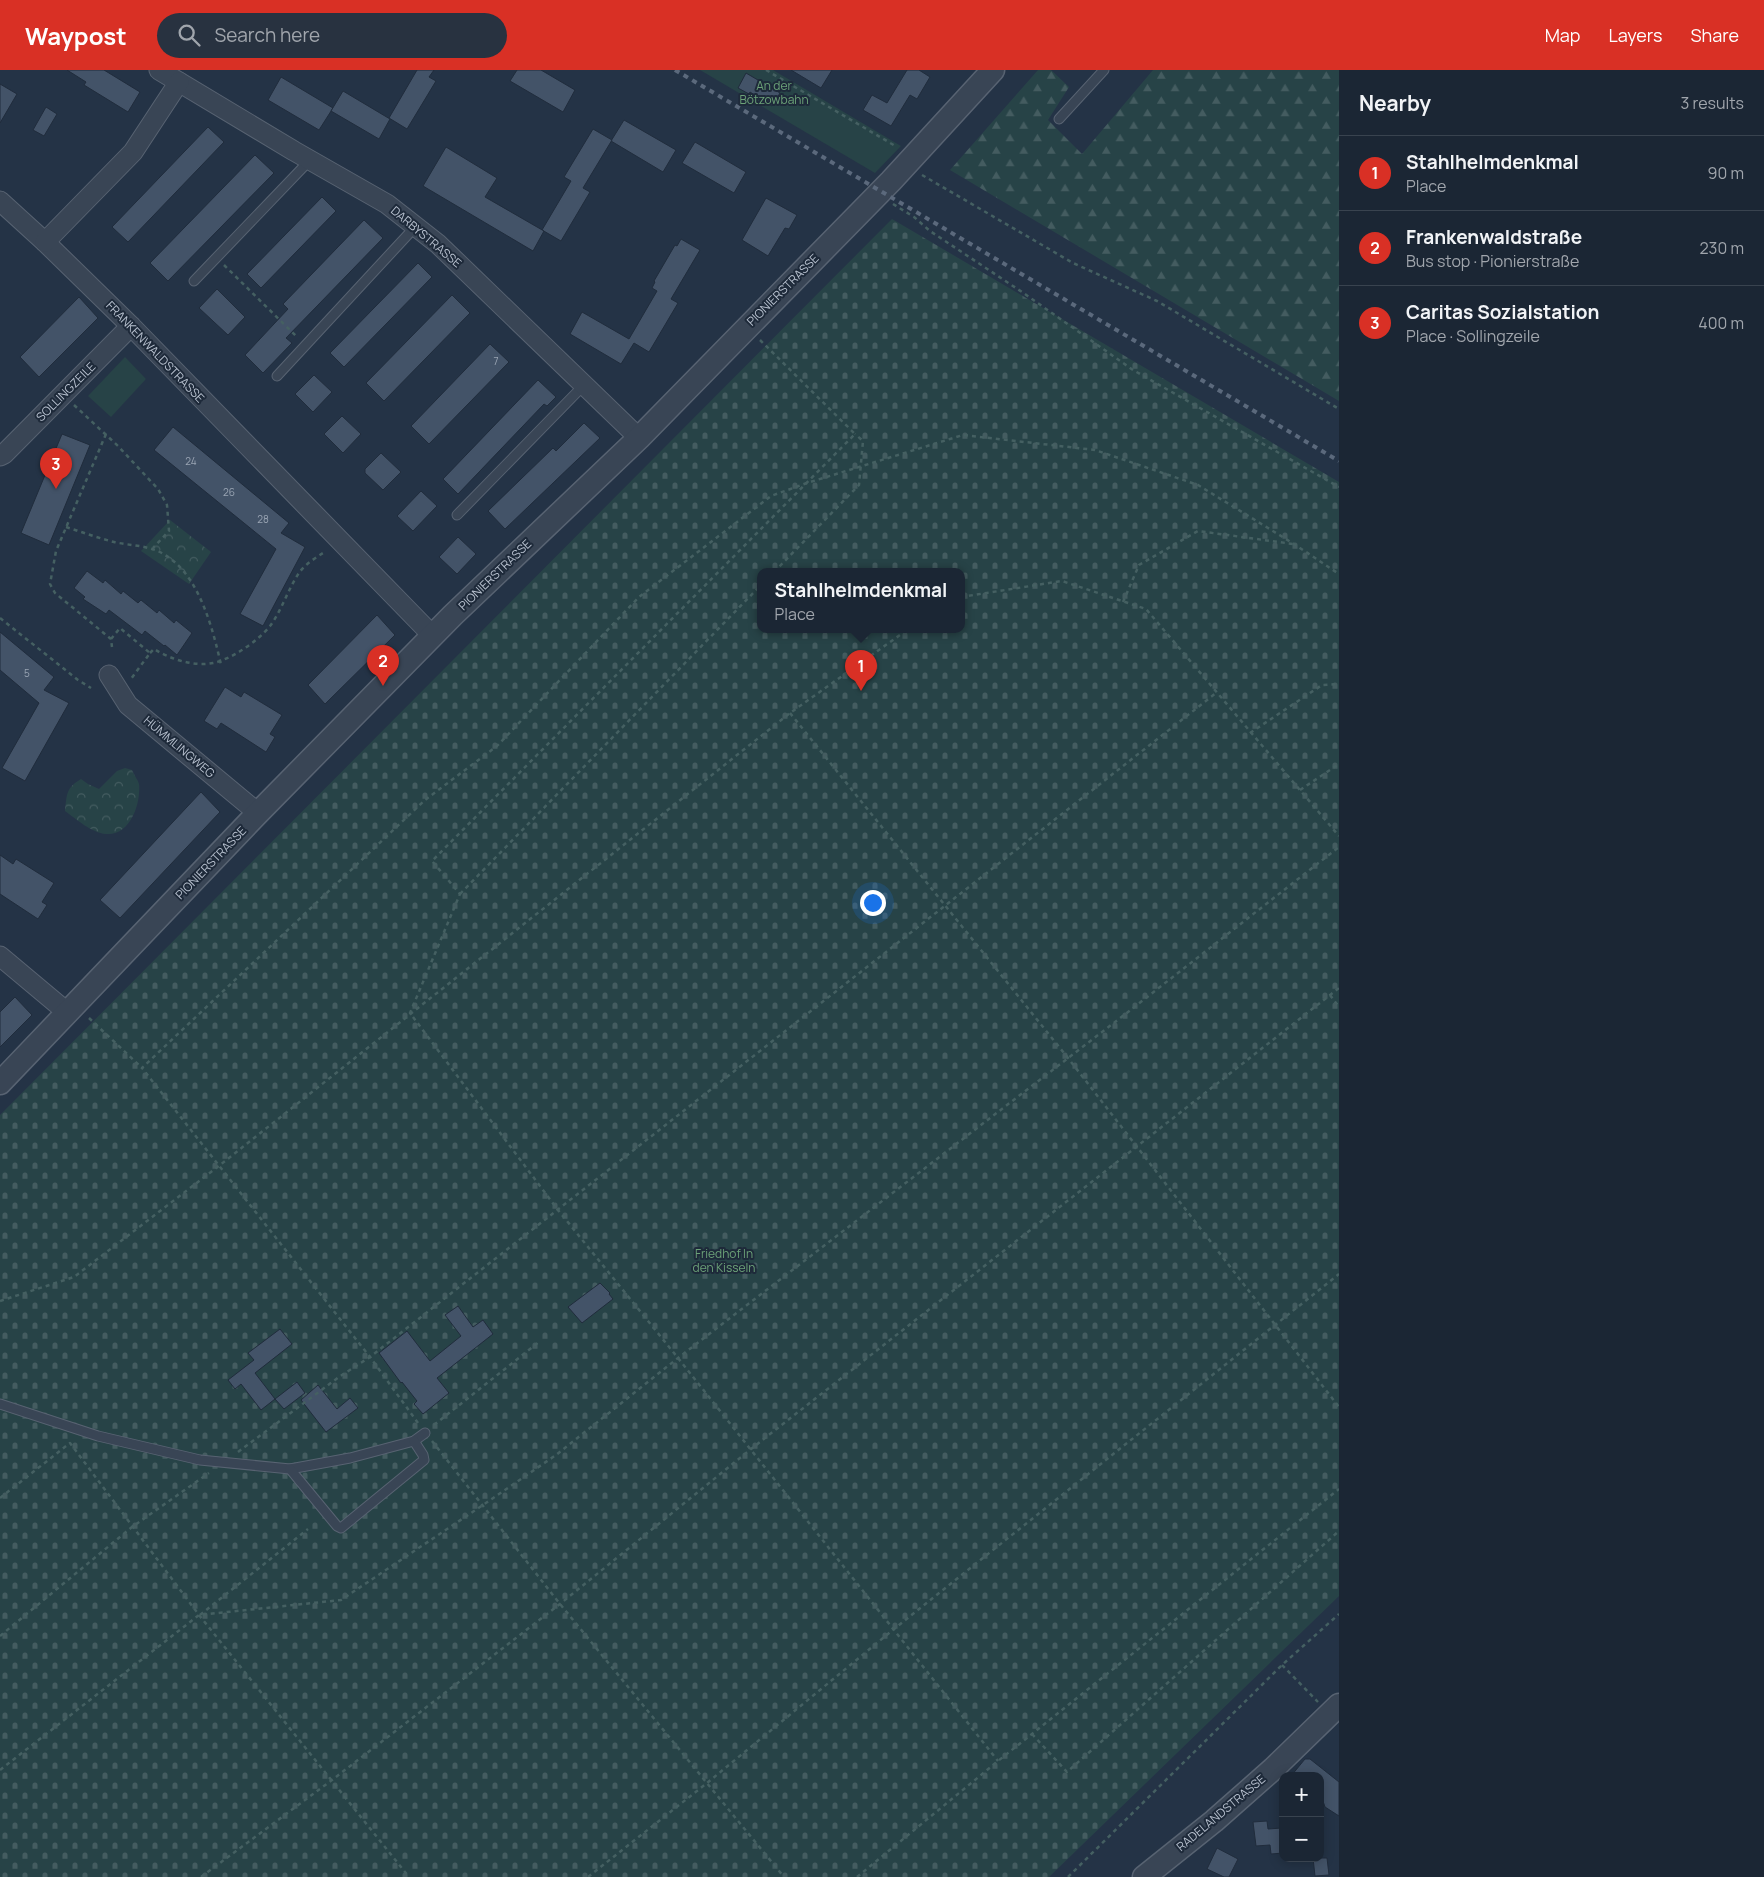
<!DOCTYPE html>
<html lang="en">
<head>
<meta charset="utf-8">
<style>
  :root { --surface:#1b2634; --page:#283240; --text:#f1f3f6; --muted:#a0a5ac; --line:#39434f; --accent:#d93025 }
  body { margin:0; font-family:Manrope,sans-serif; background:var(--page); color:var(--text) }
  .controls { position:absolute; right:15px; bottom:15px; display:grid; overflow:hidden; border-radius:10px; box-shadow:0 2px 12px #0003 }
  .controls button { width:45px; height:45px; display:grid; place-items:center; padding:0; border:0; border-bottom:1px solid var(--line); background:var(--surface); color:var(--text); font:25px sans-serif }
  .you { position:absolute; left:872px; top:832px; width:18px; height:18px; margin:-12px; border:4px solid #fff; border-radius:50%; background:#1a73e8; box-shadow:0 0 0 8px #1a73e833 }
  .badge { display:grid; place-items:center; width:32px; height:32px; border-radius:50%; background:var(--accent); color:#fff; font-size:16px; font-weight:700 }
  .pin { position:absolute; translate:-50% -41px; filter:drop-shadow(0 1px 2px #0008) }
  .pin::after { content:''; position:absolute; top:26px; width:18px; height:15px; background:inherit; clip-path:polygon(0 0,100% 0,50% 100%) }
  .popup { position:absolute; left:757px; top:498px; width:208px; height:65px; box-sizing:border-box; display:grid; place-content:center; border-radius:10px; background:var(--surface); filter:drop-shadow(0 1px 4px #0005); font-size:16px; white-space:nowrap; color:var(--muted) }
  .popup b { font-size:19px; color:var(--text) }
  .popup::after { content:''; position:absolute; left:50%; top:100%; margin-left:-10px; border:10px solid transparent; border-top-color:var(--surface) }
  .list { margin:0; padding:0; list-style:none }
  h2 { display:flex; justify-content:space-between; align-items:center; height:65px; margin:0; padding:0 20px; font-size:21px }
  h2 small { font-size:16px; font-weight:400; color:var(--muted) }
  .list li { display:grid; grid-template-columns:32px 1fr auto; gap:15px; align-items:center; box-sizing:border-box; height:75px; padding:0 20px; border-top:1px solid var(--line) }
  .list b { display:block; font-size:19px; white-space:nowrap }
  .list p { margin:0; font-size:16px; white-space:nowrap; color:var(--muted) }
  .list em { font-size:16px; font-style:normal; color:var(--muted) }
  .icon { flex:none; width:28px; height:28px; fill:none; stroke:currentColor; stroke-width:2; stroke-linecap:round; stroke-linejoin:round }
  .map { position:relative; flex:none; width:1339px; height:1807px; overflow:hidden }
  header { display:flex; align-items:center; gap:30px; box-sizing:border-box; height:70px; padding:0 25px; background:var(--accent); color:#fff }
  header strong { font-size:24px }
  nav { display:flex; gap:28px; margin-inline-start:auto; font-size:18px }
  .search { width:350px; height:45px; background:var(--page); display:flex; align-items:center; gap:12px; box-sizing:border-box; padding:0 18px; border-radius:28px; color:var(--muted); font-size:19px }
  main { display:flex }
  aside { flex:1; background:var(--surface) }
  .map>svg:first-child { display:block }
  .forest { fill:url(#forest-firs) }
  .cemetery { fill:url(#cemetery-stones); fill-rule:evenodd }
  .park { fill:url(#park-crowns) }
  .garden { fill:#274347 }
  .building { fill:#435368; stroke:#202c3c }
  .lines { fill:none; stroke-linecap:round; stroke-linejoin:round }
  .service-casing { stroke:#586372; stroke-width:11 }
  .minor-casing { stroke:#586372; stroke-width:21 }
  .tertiary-casing { stroke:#586372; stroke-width:25 }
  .path { stroke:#456062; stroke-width:2.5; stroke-dasharray:4 4; stroke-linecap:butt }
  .service { stroke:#394555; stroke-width:9 }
  .minor { stroke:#394555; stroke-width:19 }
  .tertiary { stroke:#394555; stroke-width:22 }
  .rail { stroke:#5b697c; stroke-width:4; stroke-dasharray:5 5; stroke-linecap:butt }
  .labels { text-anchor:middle; stroke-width:4; stroke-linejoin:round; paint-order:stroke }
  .number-label { font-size:10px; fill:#9aa5b4 }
  .park-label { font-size:12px; fill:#6ca278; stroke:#1e2a3a }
  .street-label { font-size:12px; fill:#b7c0ce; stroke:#1e2a3a }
</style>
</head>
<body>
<header>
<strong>Waypost</strong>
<div class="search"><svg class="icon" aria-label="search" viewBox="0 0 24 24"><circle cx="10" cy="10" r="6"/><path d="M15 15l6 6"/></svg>Search here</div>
<nav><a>Map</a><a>Layers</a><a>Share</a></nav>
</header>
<main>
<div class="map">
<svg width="1339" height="1807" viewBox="0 0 1339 1807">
  <defs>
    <pattern id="forest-firs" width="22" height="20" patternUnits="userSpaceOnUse" patternTransform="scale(1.25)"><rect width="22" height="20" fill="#274347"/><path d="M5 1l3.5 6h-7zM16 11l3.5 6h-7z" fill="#445c60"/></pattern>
    <pattern id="cemetery-stones" width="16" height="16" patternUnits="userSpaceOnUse" patternTransform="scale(1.25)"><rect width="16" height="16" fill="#274347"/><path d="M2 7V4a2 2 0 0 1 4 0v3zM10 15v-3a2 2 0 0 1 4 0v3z" fill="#445c60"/></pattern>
    <pattern id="park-crowns" width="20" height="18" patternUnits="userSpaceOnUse" patternTransform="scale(1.25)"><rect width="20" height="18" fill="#274347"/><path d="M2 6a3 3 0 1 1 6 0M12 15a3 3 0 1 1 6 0" fill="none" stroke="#445c60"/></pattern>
  </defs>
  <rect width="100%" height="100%" fill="#243346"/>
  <!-- forest -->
  <path class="forest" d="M1038,0H1051L1069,17L1048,50L1082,84L1153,0H1339V331L950,100Z"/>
  <!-- cemetery -->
  <path class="cemetery" d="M892,149L1339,412V1526L1049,1807H0V1045ZM761,502H961V560H761Z"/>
  <!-- park -->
  <g class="park">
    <path d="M170,450L211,482L189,514L141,481Z"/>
    <path d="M125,698L132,700C134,705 138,710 139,714C141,734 130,766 106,764C92,763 76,749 65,741C67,724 66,718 81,709L88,714L99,719L117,701Z"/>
  </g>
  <!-- garden -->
  <g class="garden">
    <path d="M700,0H773L901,76L875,103Z"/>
    <path d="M125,287L146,309L111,347L88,326Z"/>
  </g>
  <!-- building -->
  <g class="building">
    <path d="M67,0H104L140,22L128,42L84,15L86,12Z"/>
    <path d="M417,0H434L429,7L436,11L407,59L389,48Z"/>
    <path d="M517,0H541L575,20L563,42L510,11Z"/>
    <path d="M791,0H832L821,18Z"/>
    <path d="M907,0H919L930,7L917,29L910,25L891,56L863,40L872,25L887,33Z"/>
    <path d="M746,3L780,23L772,36L750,22L749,24L738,18Z"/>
    <path d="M281,7L333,38L319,60L268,30Z"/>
    <path d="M0,14L17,24L0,53Z"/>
    <path d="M343,21L390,49L379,69L331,41Z"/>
    <path d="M46,37L57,44L44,66L33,60Z"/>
    <path d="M624,50L676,80L663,102L611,71Z"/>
    <path d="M208,57L224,72L128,172L112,157Z"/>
    <path d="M593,59L612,70L583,118L590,122L561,171L542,160L571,111L564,107Z"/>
    <path d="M695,72L746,102L734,123L682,93Z"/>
    <path d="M446,77L497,108L485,127L544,161L533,181L423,116Z"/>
    <path d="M255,85L274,103L168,211L150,193Z"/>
    <path d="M322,127L336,141L261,218L247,204Z"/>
    <path d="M766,128L797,145L789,159L785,158L768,186L742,170Z"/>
    <path d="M364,150L383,168L286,268L292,273L263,303L245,285L288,239L283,234Z"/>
    <path d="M681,169L700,180L671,229L678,233L649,282L634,273L621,294L570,264L582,242L629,269L657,221L652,218L655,212L654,211L675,175L677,176Z"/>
    <path d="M418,193L432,207L344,297L330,283Z"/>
    <path d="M217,219L245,247L228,265L199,238Z"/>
    <path d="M452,225L470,243L384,331L366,313Z"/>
    <path d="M79,227L98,248L39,307L20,287Z"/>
    <path d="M490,274L509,292L429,374L411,356Z"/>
    <path d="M314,305L332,322L313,342L295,324Z"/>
    <path d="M538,310L556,327L547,336L544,334L458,424L443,409Z"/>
    <path d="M342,346L361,364L343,383L324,364Z"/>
    <path d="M584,353L600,368L505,459L488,441L553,378L556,381Z"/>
    <path d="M173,357L289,453L281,463L305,477L263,556L240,544L276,479L154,380Z"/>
    <path d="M62,364L90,375L49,475L21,463Z"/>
    <path d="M381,383L401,402L383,420L365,403V399Z"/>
    <path d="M421,421L437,436L413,461L397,446Z"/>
    <path d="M458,467L476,484L457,504L439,487Z"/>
    <path d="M87,501L103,513L105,510L121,524L123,521L138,533L141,530L157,543L159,540L174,553L176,550L192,563L177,585L165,575L164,576L145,561L142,565L109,540L106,544L83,529L85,527L74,518Z"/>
    <path d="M377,545L395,565L325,634L308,615Z"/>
    <path d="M0,562L54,607L44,620L69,633L25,711L2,698L39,633L0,600Z"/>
    <path d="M225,617L241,627L244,622L282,645L270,664L275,667L266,682L221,653L217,659L204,651Z"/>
    <path d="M201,722L220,742L120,848L100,830Z"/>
    <path d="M0,785L13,794L16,789L54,813L42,832L47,835L38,849L0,824Z"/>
    <path d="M15,927L32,945L0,977V942Z"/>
    <path d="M600,1213L610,1223L609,1224L613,1229L582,1253L568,1237Z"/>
    <path d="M458,1236L473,1257L483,1250L493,1264L437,1308L449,1323L423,1344L414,1334L417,1331L402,1312L401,1313L379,1283L407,1261L430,1291L461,1266L445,1245Z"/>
    <path d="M280,1259L292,1274L255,1303L275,1329L261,1340L241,1314L235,1319L228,1310L254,1290L248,1283Z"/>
    <path d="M297,1312L305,1323L284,1339L275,1329Z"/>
    <path d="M318,1315L337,1339L350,1328L358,1338L326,1362L301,1330Z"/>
    <path d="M1305,1689H1310L1339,1712V1746L1325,1737L1320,1722V1706H1291Z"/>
    <path d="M1267,1751L1268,1759L1282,1758L1283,1783L1271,1784L1270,1775L1256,1776L1253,1752Z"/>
    <path d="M1217,1778L1238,1789L1229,1807H1224L1207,1799Z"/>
    <path d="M1313,1788H1327L1329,1805L1315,1806Z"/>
  </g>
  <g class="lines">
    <!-- service casing -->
    <g class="service-casing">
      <g id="service">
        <path d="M1059,49L1104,0"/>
        <path d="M194,211L310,90"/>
        <path d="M277,306L415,157"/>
        <path d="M457,445L584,315"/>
        <path d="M0,1334L98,1366L200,1390L290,1399L350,1388L414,1371L425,1363"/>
        <path d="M290,1399L337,1456L341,1458L424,1390L423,1385L414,1371"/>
      </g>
    </g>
    <!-- minor casing -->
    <g class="minor-casing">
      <g id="minor">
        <path d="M159,0L294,81L387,134L438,174L639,368"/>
        <path d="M0,131L45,172L131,256L433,566"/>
        <path d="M45,172L133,82L179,12"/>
        <path d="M0,386L4,384L131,256"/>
        <path d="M109,605L128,635L258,743"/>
        <path d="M0,886L68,943"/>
      </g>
    </g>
    <!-- tertiary casing -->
    <g class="tertiary-casing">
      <g id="tertiary">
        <path d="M0,1013L258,743L453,545L639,368L891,111L993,0"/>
        <path d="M1144,1807L1214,1751L1273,1699L1339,1635"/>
      </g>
    </g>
    <!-- path -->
    <g class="path">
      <path d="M766,0L897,77"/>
      <path d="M922,105L1073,193L1157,231L1339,339"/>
      <path d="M893,134L914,147L930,161L1022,222L1133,300L1339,417"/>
      <path d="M224,195L297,267"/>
      <path d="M760,270L855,364L432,791L460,824L410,943L558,1140L678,1288L998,1691"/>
      <path d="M74,335L118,376L158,419L167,435L169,461L153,478"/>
      <path d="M106,364L56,481L50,514L55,523L111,569"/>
      <path d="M66,457C82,462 98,468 114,472C131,476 150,475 165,485C199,505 213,559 221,595"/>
      <path d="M774,502L859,415L863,371L855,364"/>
      <path d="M961,527L1062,511L1146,539L1339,766"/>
      <path d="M1123,532L1139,495L1198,461L1293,474"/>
      <path d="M0,548L78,610L91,618"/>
      <path d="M112,577L111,569L120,558L150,583L131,609"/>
      <path d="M150,583L154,579C170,589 194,597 213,593C232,589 258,571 270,556C282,540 288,519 299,503C305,494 317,487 326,481"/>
      <path d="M790,643L1068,988L1339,1337"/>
      <path d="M1250,663L1322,615L1339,614"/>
      <path d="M1300,720L1339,694"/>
      <path d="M460,824L761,515"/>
      <path d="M1330,925L1339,937"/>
      <path d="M89,948L142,998"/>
      <path d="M0,1231L74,1207L220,1095L790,643L907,560"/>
      <path d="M418,1353L370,1287L142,998L425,730L497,676L639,527L771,426L807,413L963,365L1095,380L1198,415L1294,474L1339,504"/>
      <path d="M434,1355L539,1272"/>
      <path d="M432,1371L560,1534L784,1807"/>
      <path d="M238,1382L339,1307L370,1287L1216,623"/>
      <path d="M0,1428L70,1373L199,1545L409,1807"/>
      <path d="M200,1545L308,1459"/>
      <path d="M0,1566L132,1457L209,1403"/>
      <path d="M1282,1595L1318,1632"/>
      <path d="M1032,1664L1067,1702L1339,1461"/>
      <path d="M0,1700L199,1545L341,1530L483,1435L556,1385L678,1288L1128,942L1339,777"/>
      <path d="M201,1807L332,1710L560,1534L751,1379L1339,918"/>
      <path d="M588,1807L707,1713L894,1559L1339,1204"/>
      <path d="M857,1807L998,1691L1339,1419"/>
      <path d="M1068,1807L1282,1595L1339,1544"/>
    </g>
    <!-- service -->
    <use href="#service" class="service"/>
    <!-- minor -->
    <use href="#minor" class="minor"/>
    <!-- tertiary -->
    <use href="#tertiary" class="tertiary"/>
    <!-- rail -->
    <path class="rail" d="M675,0L1339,391"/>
  </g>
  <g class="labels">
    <!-- number labels -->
    <g class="number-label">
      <text x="496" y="295">7</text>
      <text x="191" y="395">24</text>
      <text x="229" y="426">26</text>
      <text x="263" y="453">28</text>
      <text x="27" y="607">5</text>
    </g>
    <!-- park labels -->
    <g class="park-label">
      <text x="774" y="20">An der<tspan x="774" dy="14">Bötzowbahn</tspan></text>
      <text x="724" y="1188">Friedhof In<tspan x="724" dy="14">den Kisseln</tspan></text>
    </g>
    <!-- street labels -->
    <g class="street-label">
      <text transform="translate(426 167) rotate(40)" y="4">DARBYSTRASSE</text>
      <text transform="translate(783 220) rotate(-45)" y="4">PIONIERSTRASSE</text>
      <text transform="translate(155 282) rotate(46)" y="4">FRANKENWALDSTRASSE</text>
      <text transform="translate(66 322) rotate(-45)" y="4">SOLLINGZEILE</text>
      <text transform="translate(495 505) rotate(-44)" y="4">PIONIERSTRASSE</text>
      <text transform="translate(179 677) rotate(40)" y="4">HÜMMLINGWEG</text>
      <text transform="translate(211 793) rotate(-46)" y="4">PIONIERSTRASSE</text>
      <text transform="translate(1221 1743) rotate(-40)" y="4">RADELANDSTRASSE</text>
    </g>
  </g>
</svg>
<div class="controls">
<button>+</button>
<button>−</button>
</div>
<div class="you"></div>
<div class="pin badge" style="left:861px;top:621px">1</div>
<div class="popup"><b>Stahlhelmdenkmal</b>Place</div>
<div class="pin badge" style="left:383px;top:616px">2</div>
<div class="pin badge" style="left:56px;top:419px">3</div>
</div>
<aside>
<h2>Nearby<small>3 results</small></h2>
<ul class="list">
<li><span class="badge">1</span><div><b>Stahlhelmdenkmal</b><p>Place</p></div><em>90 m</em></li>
<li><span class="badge">2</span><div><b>Frankenwaldstraße</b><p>Bus stop · Pionierstraße</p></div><em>230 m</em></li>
<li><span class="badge">3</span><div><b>Caritas Sozialstation</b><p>Place · Sollingzeile</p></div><em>400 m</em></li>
</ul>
</aside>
</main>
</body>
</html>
